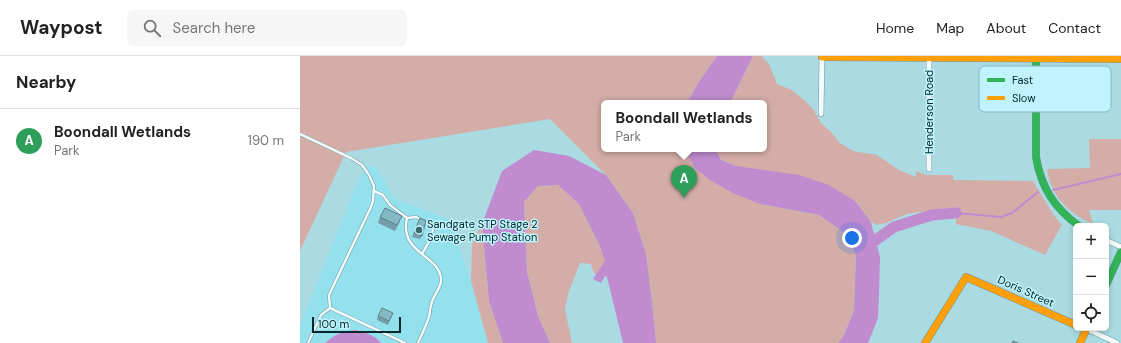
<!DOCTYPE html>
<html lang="en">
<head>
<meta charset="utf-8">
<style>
  :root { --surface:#fff; --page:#f6f6f6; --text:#222; --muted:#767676; --line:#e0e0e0; --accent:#3b676d }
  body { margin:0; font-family:"DM Sans",sans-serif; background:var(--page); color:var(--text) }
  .controls { position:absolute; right:12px; bottom:12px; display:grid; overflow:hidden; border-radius:6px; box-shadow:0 2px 6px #0003 }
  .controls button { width:36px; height:36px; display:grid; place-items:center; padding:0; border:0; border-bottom:1px solid var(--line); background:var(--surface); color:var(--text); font:20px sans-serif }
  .scale { position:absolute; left:12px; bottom:10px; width:89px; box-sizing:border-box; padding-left:4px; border:2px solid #00282d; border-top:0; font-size:11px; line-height:14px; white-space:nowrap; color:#00282d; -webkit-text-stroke:3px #c0f3fb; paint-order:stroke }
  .you { position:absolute; left:552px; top:182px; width:14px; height:14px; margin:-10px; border:3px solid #fff; border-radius:50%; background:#1a73e8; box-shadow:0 0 0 6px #1a73e833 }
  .badge { display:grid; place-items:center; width:26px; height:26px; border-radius:50%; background:var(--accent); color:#fff; font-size:13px; font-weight:700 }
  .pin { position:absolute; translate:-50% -33px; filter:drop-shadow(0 1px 2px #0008) }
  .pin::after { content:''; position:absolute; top:21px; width:14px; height:12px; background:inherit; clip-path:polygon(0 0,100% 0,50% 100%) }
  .popup { position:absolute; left:301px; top:44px; width:166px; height:52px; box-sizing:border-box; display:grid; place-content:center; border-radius:6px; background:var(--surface); filter:drop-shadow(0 1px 3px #0005); font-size:13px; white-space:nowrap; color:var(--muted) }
  .popup b { font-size:15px; color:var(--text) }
  .popup::after { content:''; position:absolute; left:50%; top:100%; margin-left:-8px; border:8px solid transparent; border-top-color:var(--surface) }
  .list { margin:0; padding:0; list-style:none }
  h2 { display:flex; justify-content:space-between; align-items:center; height:52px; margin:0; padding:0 16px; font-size:17px }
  h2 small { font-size:13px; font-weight:400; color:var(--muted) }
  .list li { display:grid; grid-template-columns:26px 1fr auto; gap:12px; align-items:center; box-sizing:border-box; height:64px; padding:0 16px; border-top:1px solid var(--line) }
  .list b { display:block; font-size:15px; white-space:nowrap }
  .list p { margin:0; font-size:13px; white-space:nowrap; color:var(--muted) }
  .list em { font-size:13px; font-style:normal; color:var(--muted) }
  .icon { flex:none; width:22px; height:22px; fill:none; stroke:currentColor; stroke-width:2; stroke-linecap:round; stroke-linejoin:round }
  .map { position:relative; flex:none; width:821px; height:287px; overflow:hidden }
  header { display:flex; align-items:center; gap:24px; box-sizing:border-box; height:56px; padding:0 20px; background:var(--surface); border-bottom:1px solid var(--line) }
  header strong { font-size:19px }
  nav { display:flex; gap:22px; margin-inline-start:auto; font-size:14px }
  .search { width:280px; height:36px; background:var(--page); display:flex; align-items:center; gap:10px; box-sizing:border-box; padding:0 14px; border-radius:6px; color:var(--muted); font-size:15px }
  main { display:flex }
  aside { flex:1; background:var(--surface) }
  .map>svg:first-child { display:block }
  .built { fill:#93e1ed }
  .green { fill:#d5ada8 }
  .water { fill:#c08bcf }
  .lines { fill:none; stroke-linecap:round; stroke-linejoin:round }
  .stream { stroke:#c08bcf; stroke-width:2 }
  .river { stroke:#c08bcf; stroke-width:11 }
  .lane-casing { stroke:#6c969c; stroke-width:3.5 }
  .street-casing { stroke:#6c969c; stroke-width:6 }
  .fast-casing { stroke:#6c969c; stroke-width:8 }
  .slow-casing { stroke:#6c969c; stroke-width:8 }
  .lane { stroke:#f2fafb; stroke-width:2.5 }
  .street { stroke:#f2fafb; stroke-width:5 }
  .fast { stroke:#30b455; stroke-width:7 }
  .slow { stroke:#ff9f0a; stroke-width:7 }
  .wall { fill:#739da9 }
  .building { fill:#86b7c5; stroke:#5e808a }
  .poi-dot { fill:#3b676d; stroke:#c0f3fb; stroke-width:1.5 }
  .labels { text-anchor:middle; stroke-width:3; stroke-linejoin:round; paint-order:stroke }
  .street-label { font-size:11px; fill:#00282d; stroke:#c0f3fb }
  .poi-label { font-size:11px; fill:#00282d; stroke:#c0f3fb; text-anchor:start }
  .key { fill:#c0f3fb; stroke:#86b6bd; stroke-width:1 }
  .key-label { font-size:11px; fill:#00282d }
</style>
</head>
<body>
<header>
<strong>Waypost</strong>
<div class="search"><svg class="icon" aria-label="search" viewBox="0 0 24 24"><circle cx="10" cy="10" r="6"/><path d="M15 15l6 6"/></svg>Search here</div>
<nav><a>Home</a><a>Map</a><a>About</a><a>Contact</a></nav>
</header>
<main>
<aside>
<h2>Nearby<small></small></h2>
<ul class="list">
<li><span class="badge" style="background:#2e9e5b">A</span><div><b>Boondall Wetlands</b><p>Park</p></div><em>190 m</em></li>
</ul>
</aside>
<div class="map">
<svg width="821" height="287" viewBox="0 0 821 287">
  <rect width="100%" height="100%" fill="#aadbe3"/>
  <!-- built -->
  <path class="built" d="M74,108L95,143L149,163L171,225L188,287H0V270L62,116Z"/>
  <!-- green -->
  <g class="green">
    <path d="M0,0H417L398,27L387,47H304V93H384L395,112L460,148L519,159L545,177L556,199L554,255L543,281L538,287H356L352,246L346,198L333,157L306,119L250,63L46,96L0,195Z"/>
    <path d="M453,0H462L464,3L469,8L477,28L492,34L505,45L513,53L521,67L531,76L540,87L553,95L577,99L599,114L616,121V115L626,119H653V124L733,125L753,158L762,169L745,199L691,175L656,168V154L648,152L607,158L586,167L577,169L571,166L555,145L436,110L421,104L415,93H464V47H430Z"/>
    <path d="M789,83H821V154H789L793,168C768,157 751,140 747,113L790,112Z"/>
    <path d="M258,129L279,148L300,190L306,205L296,219L293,215L291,208L280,207L269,235L265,253L272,287H250L238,260L227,216L224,146L238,130Z"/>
    <path d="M182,168L189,245L203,287H188L171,225L172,188Z"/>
  </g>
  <!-- water -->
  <g class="water">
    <path d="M417,0H453L430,47H387L398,27Z"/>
    <path d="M384,93H415L421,104L436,110L499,119L529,129L555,145L571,166L580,201L579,239L578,262L568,287H538L543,281L554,255L556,199L545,177L519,159L460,148L433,137L410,124L395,112Z"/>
    <path d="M234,94L269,100L306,119L333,157L346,198L352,246L356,287H323L307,221L305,220L301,227L293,223L305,205L300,190L279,148L258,129L238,130L224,146L227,216L238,260L250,287H203L189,245L182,168L202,115Z"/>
    <path d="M56,274C66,277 75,279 81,287H25C35,278 43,275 56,274Z"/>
  </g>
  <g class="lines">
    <!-- stream -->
    <g class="stream">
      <path d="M753,134L821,118"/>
      <path d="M656,157L701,161L712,157L738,136"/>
    </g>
    <!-- river -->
    <path class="river" d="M566,191L594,171L632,159L656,157"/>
    <!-- lane casing -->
    <g class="lane-casing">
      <g id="lane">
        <path d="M0,78L51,102L62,109L69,119L74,130L73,145L70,153L29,239L30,252L21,259L8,287"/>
        <path d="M74,135L83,139L90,149L107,162C99,198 139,198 141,223C142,231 134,238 132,246C130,251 130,256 129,261C126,270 122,278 118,287"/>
        <path d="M107,162L116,161L132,170C135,179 126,190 122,198"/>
        <path d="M30,252L105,287"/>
      </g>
    </g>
    <!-- street casing -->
    <g class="street-casing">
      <g id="street">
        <path d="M521,58L522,0"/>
        <path d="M629,113V0"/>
        <path d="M806,184L821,191"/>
        <path d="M785,272L817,287"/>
      </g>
    </g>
    <!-- fast casing -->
    <g class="fast-casing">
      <g id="fast">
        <path d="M736,0V101C741,131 754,152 779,170"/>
        <path d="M806,229L821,196"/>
      </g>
    </g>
    <!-- slow casing -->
    <g class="slow-casing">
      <g id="slow">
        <path d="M522,1L821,3"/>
        <path d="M625,287L666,221L776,269"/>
        <path d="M780,287L787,272"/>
      </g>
    </g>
    <!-- lane -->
    <use href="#lane" class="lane"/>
    <!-- street -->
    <use href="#street" class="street"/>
    <!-- fast -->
    <use href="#fast" class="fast"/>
    <!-- slow -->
    <use href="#slow" class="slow"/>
  </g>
  <!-- wall -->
  <g class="wall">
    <path d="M80,161L100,165L95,175L78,167Z"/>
    <path d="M120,162L122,180L120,183L112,181Z"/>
    <path d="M93,257L88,269L77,264L78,260Z"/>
  </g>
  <!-- building -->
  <g class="building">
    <path d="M85,152L102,160L97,169L80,161Z"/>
    <path d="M120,162L126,165L122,180L114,177Z"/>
    <path d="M82,252L93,257L89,265L78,260Z"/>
    <path d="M713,285L718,287H712Z"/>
  </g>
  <!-- markers -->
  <circle class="poi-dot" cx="119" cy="174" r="4"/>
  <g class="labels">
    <!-- street labels -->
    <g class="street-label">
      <text transform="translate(629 56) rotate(-90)" y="4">Henderson Road</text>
      <text transform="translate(726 235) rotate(24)" y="4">Doris Street</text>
    </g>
    <!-- poi labels -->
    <g class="poi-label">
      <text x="127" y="172">Sandgate STP Stage 2<tspan x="127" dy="13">Sewage Pump Station</tspan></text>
    </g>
  </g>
  <!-- legend -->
  <rect x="679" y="10" width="132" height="46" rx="6" class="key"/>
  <rect x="687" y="22" width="18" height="4" fill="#30b455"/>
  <rect x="687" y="40" width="18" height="4" fill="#ff9f0a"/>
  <g class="key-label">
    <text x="712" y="28">Fast</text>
    <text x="712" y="46">Slow</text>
  </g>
</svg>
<div class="controls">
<button>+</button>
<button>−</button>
<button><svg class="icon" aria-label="locate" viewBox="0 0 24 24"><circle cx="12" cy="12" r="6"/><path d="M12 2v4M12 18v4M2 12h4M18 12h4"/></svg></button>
</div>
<div class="scale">100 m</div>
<div class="you"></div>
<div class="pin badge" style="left:384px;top:142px;background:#2e9e5b">A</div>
<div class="popup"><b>Boondall Wetlands</b>Park</div>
</div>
</main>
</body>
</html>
